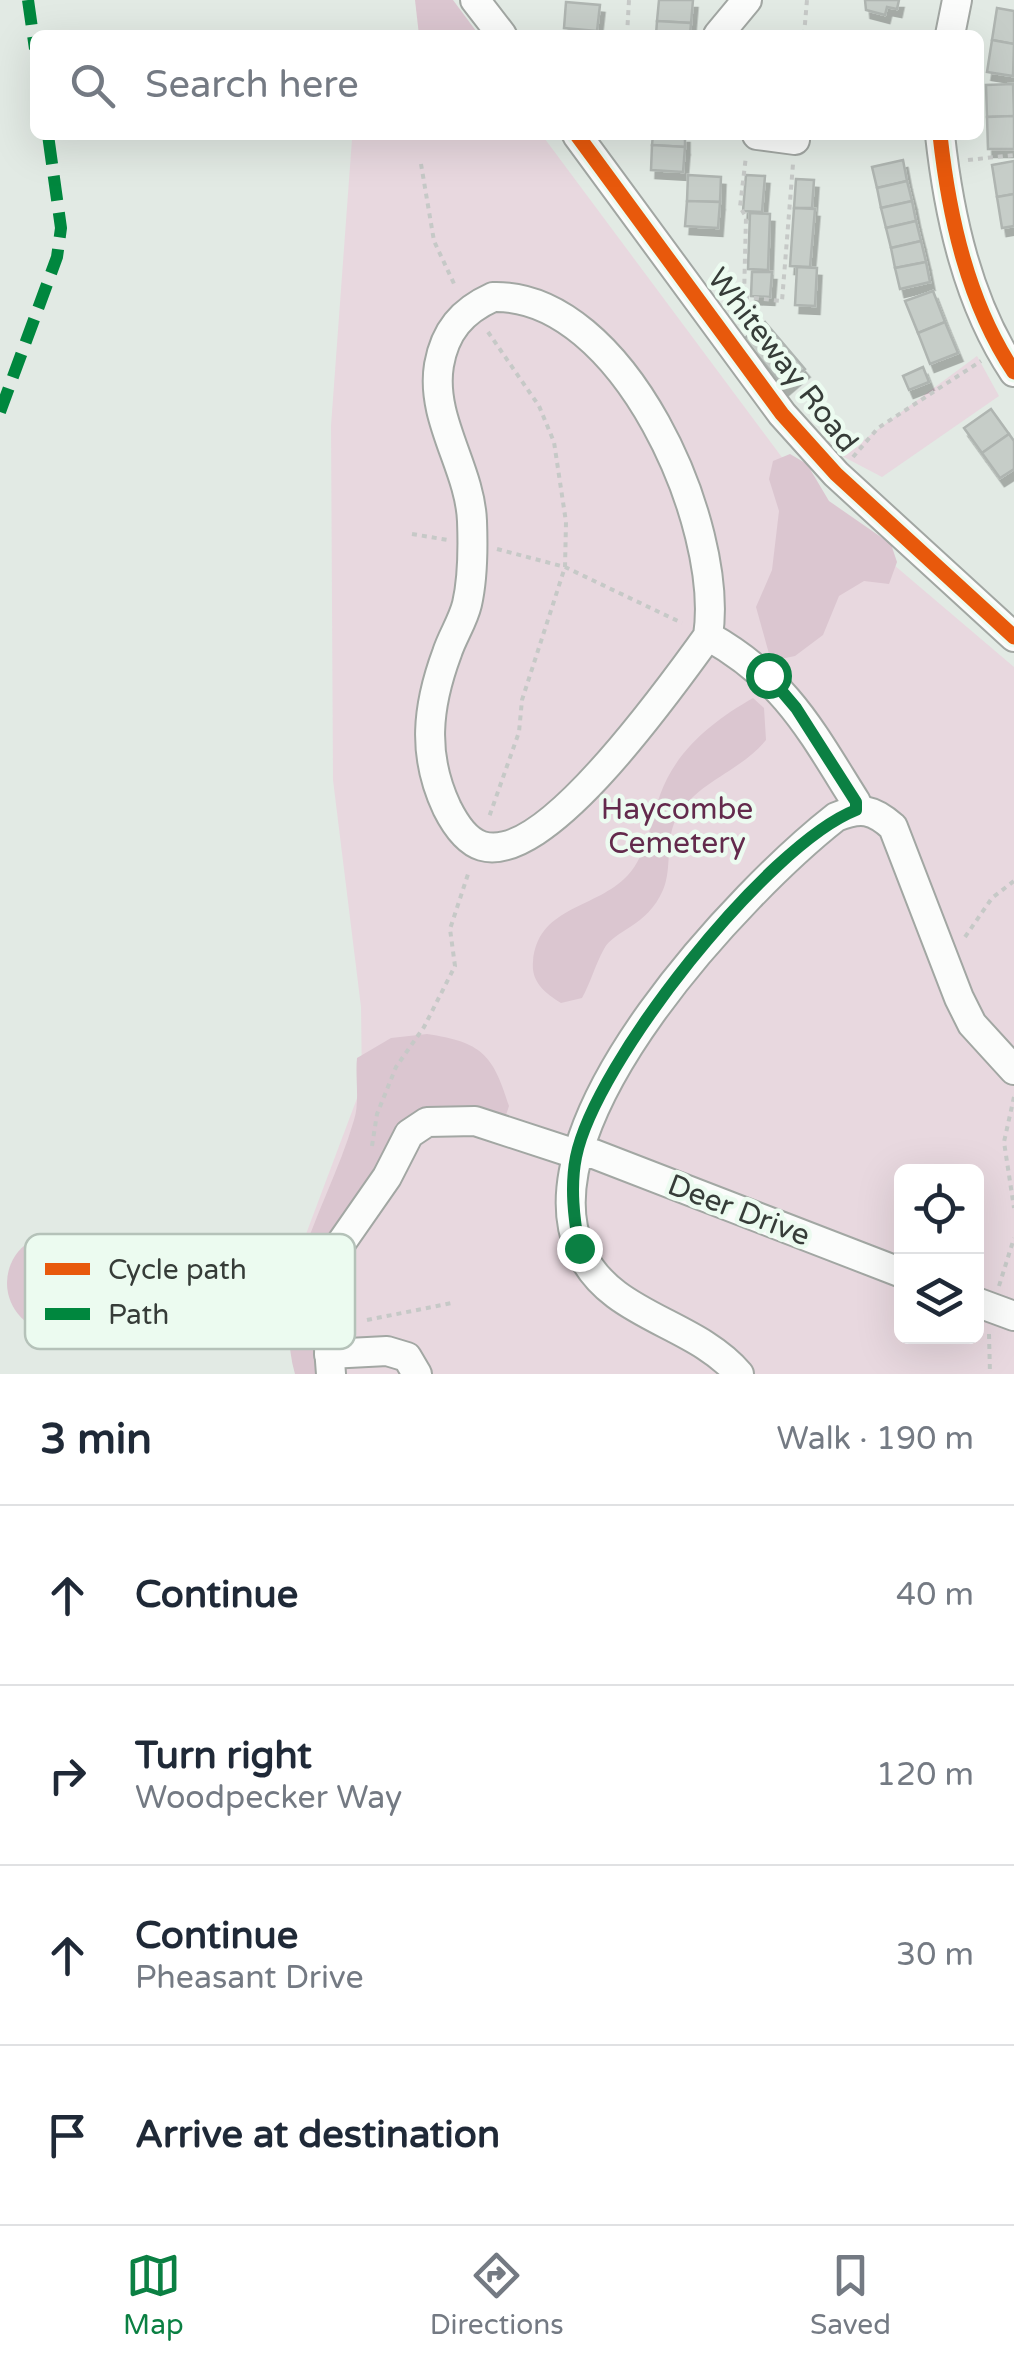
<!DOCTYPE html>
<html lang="en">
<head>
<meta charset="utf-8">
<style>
  :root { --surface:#fff; --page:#f2f2f3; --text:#1f2937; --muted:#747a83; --line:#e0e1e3; --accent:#0b8043 }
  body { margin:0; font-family:"Varela Round",sans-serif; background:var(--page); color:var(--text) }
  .controls { position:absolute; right:30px; bottom:30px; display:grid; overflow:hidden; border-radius:15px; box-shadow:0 10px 40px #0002 }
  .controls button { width:90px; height:90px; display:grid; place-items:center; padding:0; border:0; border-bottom:2px solid var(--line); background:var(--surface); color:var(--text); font:50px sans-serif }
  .stop { position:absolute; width:30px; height:30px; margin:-22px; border:8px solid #0b8043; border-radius:50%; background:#fff }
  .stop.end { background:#0b8043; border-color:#fff; box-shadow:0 2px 10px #0008 }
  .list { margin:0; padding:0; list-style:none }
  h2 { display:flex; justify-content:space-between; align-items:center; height:130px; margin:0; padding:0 40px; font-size:42px }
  h2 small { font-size:32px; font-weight:400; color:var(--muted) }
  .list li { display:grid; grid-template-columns:65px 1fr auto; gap:30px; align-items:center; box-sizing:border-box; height:180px; padding:0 40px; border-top:2px solid var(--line) }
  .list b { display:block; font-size:38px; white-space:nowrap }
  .list p { margin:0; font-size:32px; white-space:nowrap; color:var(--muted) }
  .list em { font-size:32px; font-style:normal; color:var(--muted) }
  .icon { flex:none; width:55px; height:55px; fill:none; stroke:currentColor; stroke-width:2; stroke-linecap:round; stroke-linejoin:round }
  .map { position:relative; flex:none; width:1014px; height:1374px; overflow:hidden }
  .search { position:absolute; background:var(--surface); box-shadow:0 10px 40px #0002; left:30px; right:30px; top:30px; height:110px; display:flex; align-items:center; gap:25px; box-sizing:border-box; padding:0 35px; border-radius:15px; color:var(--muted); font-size:38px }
  .sheet { height:850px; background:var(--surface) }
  nav { display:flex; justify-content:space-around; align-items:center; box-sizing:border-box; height:140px; border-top:2px solid var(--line); background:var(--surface); font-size:28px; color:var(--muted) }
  nav a { display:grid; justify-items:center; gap:5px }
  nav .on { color:var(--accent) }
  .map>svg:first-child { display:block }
  .green { fill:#e8d8df; fill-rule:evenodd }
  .forest { fill:#dbc6d0 }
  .building { fill:#c6cdc8; stroke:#afb5b1; stroke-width:2.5; filter:url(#shadow) }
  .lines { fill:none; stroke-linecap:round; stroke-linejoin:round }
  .minor-casing { stroke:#a2a7a3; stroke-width:32 }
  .path { stroke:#c6c9c7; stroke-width:4; stroke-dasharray:5 5; stroke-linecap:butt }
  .minor { stroke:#fbfcfb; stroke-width:28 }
  .quiet { stroke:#00873e; stroke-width:12; stroke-dasharray:25 12; stroke-linecap:butt }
  .cycleway-casing { stroke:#ecfbf0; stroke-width:21 }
  .cycleway { stroke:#e8590c; stroke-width:15 }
  .route { stroke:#0b8043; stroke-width:12 }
  .labels { text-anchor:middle; stroke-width:9; stroke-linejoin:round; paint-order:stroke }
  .street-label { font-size:30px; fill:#363c38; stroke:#ecfbf0 }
  .park-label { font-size:30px; fill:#632a4c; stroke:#ecfbf0 }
  .key { fill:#ecfbf0; stroke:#b5c2b9; stroke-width:2.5 }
  .key-label { font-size:28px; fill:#363c38 }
</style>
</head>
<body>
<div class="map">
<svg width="1014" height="1374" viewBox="0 0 1014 1374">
  <defs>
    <filter id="shadow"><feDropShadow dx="4.5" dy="8" stdDeviation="0" flood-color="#0004"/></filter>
  </defs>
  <rect width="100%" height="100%" fill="#e2eae4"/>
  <!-- green -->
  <g class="green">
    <path d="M376,135H542L807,491L1014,667V1374H299L294,1266L362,1085L361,1007L333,780L331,426L352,139ZM902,1172H976V1336H902Z"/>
    <path d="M977,356L999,396L882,477L842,456Z"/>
  </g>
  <!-- forest -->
  <g class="forest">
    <path d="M415,0H453L479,35H419Z"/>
    <path d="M790,454L807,464L829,501L891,544L897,562L889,584L864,581L839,596L823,635L795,656L771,661L756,607L772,570L779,511L769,479L773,461Z"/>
    <path d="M753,698L764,708L766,740C741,771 699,781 678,815C664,839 673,867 663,890C647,927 614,930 604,949C595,965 591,982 582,998L561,1003C545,993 531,982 533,962C537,908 592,909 624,879C646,860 651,821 660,795C676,750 713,721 753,698Z"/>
    <path d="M427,1034C481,1042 493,1054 509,1106L505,1118H421L313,1262L309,1277L316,1374H295C270,1286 331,1201 354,1120C360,1102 355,1077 357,1058L391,1038Z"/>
    <circle cx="56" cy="1283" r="49"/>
  </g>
  <!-- building -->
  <g class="building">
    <path d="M659,0H693L691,23L657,21Z"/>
    <path d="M899,0L897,9L887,7L885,15L866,10L865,0Z"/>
    <path d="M566,2L600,5L597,31L564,28Z"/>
    <path d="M997,8L1014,11V44L992,40Z"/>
    <path d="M657,21L691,23L690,35H656Z"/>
    <path d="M992,40L1014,44L1013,76L987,72Z"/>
    <path d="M1013,84L1014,116L987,117L986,85Z"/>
    <path d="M1014,116V149H988L987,117Z"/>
    <path d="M653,135H685V147L652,145Z"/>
    <path d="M652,145L685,147L683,172L651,170Z"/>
    <path d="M903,160L907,181L877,188L872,167Z"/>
    <path d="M1014,161V194L997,197L992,165Z"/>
    <path d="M688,175L721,177L720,202L687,201Z"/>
    <path d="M746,175L765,176L762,212L743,211Z"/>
    <path d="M796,179L814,180L812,208H794Z"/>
    <path d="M907,181L912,201L881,208L877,188Z"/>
    <path d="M1014,194V226L1002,228L997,197Z"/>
    <path d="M687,201L720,202L718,228L685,226Z"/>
    <path d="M912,201L916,221L886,228L881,208Z"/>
    <path d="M794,208L815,209L810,267L790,266Z"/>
    <path d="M750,213L770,214L768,270L748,269Z"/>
    <path d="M916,221L921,241L891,248L886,228Z"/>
    <path d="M921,241L926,262L895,268L891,248Z"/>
    <path d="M926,262L930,282L900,289L895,268Z"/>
    <path d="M797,267L817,268L815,306L795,305Z"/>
    <path d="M752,272H772L770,297L751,296Z"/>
    <path d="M933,291L945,322L918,333L905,301Z"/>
    <path d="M765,322L805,369L784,387L744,339Z"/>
    <path d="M945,322L958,353L930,364L918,333Z"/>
    <path d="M923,367L929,382L909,390L903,376Z"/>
    <path d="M991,409L1009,434L982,453L964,428Z"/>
    <path d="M1009,434L1014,441V469L1000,478L982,453Z"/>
  </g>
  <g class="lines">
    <!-- minor casing -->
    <g class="minor-casing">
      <g id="minor">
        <path d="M475,0L502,35"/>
        <path d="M718,35L747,0"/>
        <path d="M950,35L957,0"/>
        <path d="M577,135L782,414L836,474L1014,637"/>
        <path d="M757,135L795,140"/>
        <path d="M940,135C949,217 968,303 1014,372"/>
        <path d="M493,297C623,293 725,525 708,636C672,685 547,865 482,846C466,841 454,822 447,808C422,755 427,707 447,653C452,637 463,621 467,604C473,578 473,547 472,521C470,468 430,419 439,365C445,331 462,311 493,297Z"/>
        <path d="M708,636C786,680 810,729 856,802L855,809"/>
        <path d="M976,1302L1014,1316"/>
        <path d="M329,1354L387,1351L407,1357L417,1374"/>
        <path d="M331,1374L323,1269L387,1177L409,1134L427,1122L475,1121L576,1154H594L902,1273"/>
        <path d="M739,1374C694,1321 609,1317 580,1250C523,1120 743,890 836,817C861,807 873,809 893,827L959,998L972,1024L1014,1070"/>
      </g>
    </g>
    <!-- path -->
    <g class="path">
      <path d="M627,35L629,0"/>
      <path d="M804,35L807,0"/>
      <path d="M968,160L1014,155"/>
      <path d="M421,164L434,241L456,288"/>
      <path d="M744,297L782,301L793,164"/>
      <path d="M739,313L744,297L746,217L740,207L746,156"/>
      <path d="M488,332L539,406L554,442L566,522L565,567L522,700L519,732L488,820"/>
      <path d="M853,457L878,428L981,361"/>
      <path d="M412,534L448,540"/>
      <path d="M497,549L565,567L682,623"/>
      <path d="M965,937L992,898L1014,881"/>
      <path d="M1014,1097L1004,1142L1014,1208"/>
      <path d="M372,1146L377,1114L396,1067L424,1027L455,966L450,929L469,871"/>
      <path d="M999,1286L1014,1238"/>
      <path d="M367,1320L452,1303"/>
      <path d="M989,1334L990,1374"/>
    </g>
    <!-- minor -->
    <use href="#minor" class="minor"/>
    <!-- quiet -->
    <g class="quiet">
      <path d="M28,0L35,49"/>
      <path d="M0,412L57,257L61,228L48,135"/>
    </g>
    <!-- cycleway casing -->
    <g class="cycleway-casing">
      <g id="cycleway">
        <path d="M577,135L782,414L836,474L1014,637"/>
        <path d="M940,135C949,217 968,303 1014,372"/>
      </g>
    </g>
    <!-- cycleway -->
    <use href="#cycleway" class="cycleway"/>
  </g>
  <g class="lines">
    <!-- route -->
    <path class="route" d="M579,1248C574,1218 570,1187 576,1157C595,1063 767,845 856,810V802L796,708L768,675"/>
  </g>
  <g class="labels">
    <!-- street labels -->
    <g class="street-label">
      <text transform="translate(783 360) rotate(52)" y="10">Whiteway Road</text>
      <text transform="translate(739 1210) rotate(21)" y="10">Deer Drive</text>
    </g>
    <!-- park labels -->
    <g class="park-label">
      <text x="677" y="819">Haycombe<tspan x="677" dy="34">Cemetery</tspan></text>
    </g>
  </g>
  <!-- legend -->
  <rect x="25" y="1234" width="330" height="115" rx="15" class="key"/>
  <rect x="45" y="1263" width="45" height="12" fill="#e8590c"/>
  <rect x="45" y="1308" width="45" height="12" fill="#00873e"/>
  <g class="key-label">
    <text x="108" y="1279">Cycle path</text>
    <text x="108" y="1324">Path</text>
  </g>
</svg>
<div class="controls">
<button><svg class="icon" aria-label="locate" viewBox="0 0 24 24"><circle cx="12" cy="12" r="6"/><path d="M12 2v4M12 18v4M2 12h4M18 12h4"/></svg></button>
<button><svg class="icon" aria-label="layers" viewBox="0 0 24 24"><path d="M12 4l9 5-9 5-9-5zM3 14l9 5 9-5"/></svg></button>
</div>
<div class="stop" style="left:768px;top:675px"></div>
<div class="stop end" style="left:579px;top:1248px"></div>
<div class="search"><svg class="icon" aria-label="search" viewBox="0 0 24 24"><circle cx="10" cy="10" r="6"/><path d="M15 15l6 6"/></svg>Search here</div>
</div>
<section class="sheet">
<h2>3 min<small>Walk · 190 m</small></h2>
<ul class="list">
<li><svg class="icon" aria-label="ahead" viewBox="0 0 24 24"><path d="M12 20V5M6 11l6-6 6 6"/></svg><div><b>Continue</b></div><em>40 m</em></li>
<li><svg class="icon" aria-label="right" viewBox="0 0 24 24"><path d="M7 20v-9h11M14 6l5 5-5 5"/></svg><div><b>Turn right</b><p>Woodpecker Way</p></div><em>120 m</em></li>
<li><svg class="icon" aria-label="ahead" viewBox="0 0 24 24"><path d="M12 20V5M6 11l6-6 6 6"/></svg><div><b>Continue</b><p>Pheasant Drive</p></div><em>30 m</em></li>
<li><svg class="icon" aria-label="arrive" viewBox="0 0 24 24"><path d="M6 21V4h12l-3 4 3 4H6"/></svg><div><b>Arrive at destination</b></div></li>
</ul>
</section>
<nav>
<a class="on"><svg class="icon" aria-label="map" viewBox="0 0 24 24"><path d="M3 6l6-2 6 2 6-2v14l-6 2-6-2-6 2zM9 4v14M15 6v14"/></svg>Map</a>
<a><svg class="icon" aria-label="directions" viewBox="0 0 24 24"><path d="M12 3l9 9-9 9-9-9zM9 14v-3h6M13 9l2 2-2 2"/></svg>Directions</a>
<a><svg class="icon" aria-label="saved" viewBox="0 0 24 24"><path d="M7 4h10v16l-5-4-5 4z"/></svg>Saved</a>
</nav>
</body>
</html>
